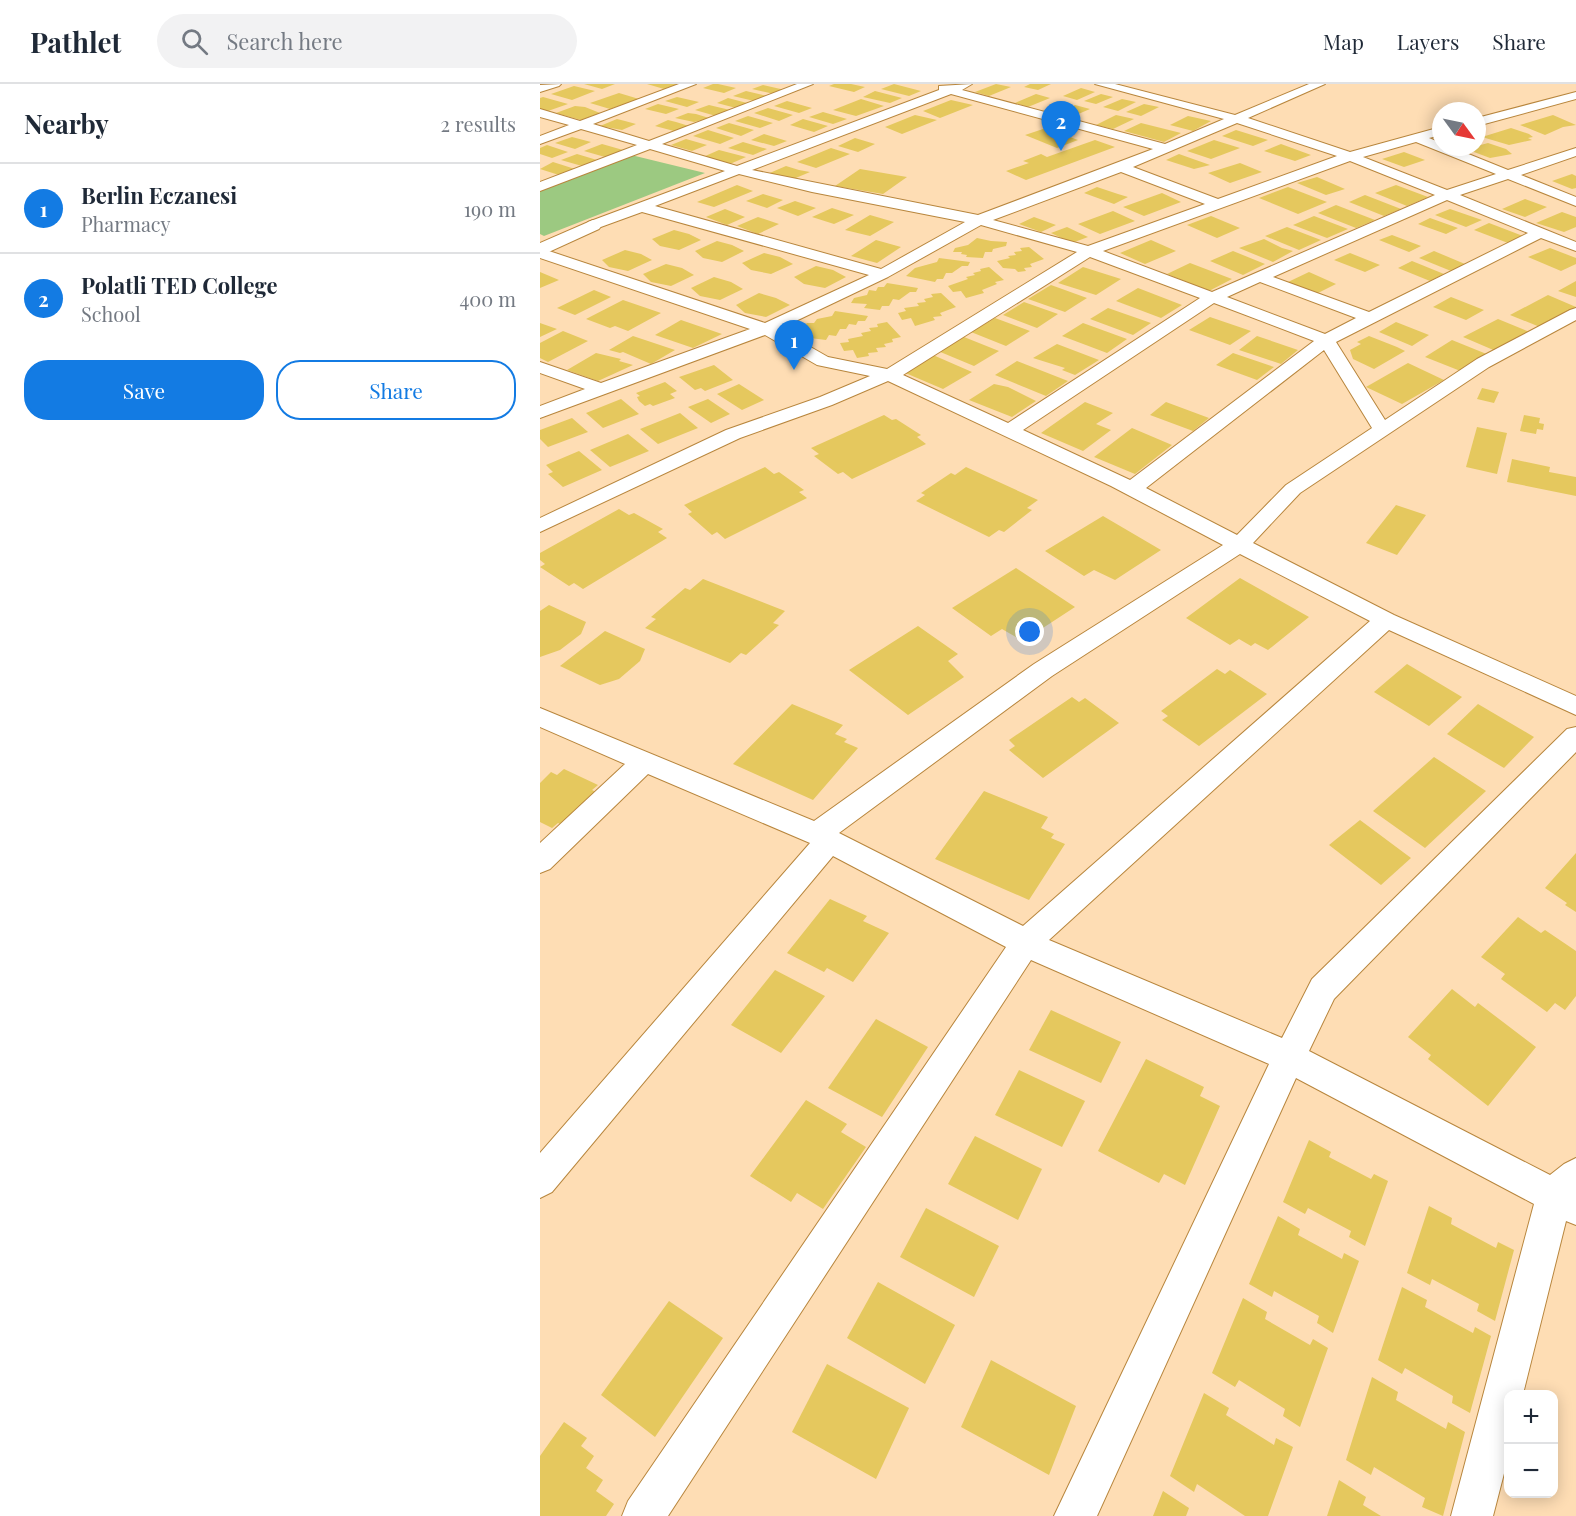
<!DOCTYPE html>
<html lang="en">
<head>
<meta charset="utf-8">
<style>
  :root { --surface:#fff; --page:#f2f2f3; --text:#1f2937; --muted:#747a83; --line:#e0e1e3; --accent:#137be3 }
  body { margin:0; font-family:"Playfair Display",serif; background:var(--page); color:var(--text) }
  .controls { position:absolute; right:18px; bottom:18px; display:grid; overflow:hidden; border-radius:12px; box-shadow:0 3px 15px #0003 }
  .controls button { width:54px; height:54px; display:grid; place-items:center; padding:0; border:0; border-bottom:2px solid var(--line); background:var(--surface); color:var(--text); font:30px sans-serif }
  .compass { position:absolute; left:892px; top:18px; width:54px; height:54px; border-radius:50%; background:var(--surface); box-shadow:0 3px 15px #0003; rotate:123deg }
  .you { position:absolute; left:490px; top:548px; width:21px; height:21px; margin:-15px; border:4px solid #fff; border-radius:50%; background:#1a73e8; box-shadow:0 0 0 9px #1a73e833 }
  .badge { display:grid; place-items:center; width:39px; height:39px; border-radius:50%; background:var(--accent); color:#fff; font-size:20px; font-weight:700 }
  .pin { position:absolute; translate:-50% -50px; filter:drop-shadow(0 2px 3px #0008) }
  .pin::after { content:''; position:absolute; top:32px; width:21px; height:18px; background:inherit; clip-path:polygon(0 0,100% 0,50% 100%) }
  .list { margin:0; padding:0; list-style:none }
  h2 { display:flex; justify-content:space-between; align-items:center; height:78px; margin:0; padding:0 24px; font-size:26px }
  h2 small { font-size:20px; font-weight:400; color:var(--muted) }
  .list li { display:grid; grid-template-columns:39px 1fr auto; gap:18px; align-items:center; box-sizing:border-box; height:90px; padding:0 24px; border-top:2px solid var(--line) }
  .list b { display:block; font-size:22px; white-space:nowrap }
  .list p { margin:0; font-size:20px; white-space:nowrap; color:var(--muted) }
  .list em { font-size:20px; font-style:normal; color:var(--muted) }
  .actions { display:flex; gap:12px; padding:18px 24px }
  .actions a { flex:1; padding:14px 0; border:2px solid var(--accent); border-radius:24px; text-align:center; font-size:21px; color:var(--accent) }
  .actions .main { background:var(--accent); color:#fff }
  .icon { flex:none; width:33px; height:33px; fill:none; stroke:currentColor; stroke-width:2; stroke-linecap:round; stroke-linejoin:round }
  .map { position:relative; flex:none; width:1036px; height:1432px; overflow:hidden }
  header { display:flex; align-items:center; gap:36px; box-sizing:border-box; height:84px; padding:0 30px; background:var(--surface); border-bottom:2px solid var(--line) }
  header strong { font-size:28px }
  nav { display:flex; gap:33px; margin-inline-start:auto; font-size:21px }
  .search { width:420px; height:54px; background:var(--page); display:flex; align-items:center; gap:15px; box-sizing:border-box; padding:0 21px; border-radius:33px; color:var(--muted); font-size:22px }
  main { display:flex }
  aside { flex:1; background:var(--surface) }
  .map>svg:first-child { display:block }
  .green { fill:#9cc981 }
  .building { fill:#e5c85e }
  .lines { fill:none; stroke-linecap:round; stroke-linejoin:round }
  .minor-casing { stroke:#b8863d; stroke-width:2 }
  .tertiary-casing { stroke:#b8863d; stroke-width:2 }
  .minor { fill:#fff; fill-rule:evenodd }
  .tertiary { fill:#fff; fill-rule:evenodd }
</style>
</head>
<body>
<header>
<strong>Pathlet</strong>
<div class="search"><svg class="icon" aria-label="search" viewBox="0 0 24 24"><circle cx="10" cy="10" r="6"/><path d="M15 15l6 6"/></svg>Search here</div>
<nav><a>Map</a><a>Layers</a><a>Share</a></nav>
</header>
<main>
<aside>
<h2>Nearby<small>2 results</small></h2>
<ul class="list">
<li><span class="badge">1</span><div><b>Berlin Eczanesi</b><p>Pharmacy</p></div><em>190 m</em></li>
<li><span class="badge">2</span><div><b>Polatli TED College</b><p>School</p></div><em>400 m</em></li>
</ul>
<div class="actions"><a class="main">Save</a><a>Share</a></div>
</aside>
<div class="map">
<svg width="1036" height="1432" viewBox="0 0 1036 1432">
  <rect width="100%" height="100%" fill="#feddb4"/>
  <!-- green -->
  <path class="green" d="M87,70L165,89L4,152L0,150V105Z"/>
  <!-- building -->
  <g class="building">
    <path d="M44,0H75L62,5Z"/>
    <path d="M107,0H138L124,5Z"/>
    <path d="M173,0H178L196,4L184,9L163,4Z"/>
    <path d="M294,0H311L325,3L314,8L289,2Z"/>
    <path d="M354,0L381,7L369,12L341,5Z"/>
    <path d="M456,0L471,3L449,12L435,8Z"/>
    <path d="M490,0H511L498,6L484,3Z"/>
    <path d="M223,1L245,6L234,10L212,5Z"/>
    <path d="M34,2L55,7L32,16L11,10Z"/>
    <path d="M541,4L555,8L537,16L523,12Z"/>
    <path d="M206,7L227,12L214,17L193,12Z"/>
    <path d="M335,7L362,14L350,19L323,13Z"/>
    <path d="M79,9L99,15L70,25L50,19Z"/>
    <path d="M496,10L510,14L488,23L475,19Z"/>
    <path d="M561,10L573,13L556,20L544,17Z"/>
    <path d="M3,13L28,20L8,27L0,25V14Z"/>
    <path d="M137,13L159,18L147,23L125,17Z"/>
    <path d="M188,14L207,19L196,24L177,19Z"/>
    <path d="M321,15L344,22L316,32L293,26Z"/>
    <path d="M582,15L596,18L578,27L563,23Z"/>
    <path d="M411,16L433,21L400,34L383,27Z"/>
    <path d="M247,17L272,24L259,29L234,22Z"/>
    <path d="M118,20L139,25L126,30L105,25Z"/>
    <path d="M604,20L619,23L601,32L586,28Z"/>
    <path d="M169,21L190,26L176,32L155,26Z"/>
    <path d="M535,21L550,25L536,31L521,28Z"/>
    <path d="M35,22L45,23L60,29L41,36L16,29Z"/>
    <path d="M228,24L253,31L239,37L214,29Z"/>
    <path d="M283,28L307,35L293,40L269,33Z"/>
    <path d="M148,29L156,30L169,34L154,38L135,34Z"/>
    <path d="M375,31L397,36L362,50L345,43Z"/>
    <path d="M576,31L594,35L573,45L556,41Z"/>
    <path d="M1013,31L1036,41L1023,43L1005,51L980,41Z"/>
    <path d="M208,32L233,39L220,44L195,37Z"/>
    <path d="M648,32L671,37L653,47L630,41Z"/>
    <path d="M77,35L85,37L96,40L82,46L60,42Z"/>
    <path d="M263,35L288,42L274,48L250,41Z"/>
    <path d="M128,36L136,38L149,42L134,47L115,42Z"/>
    <path d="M189,39L214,46L201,52L176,44Z"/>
    <path d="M601,39L641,49L624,58L584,47Z"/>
    <path d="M506,44L538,56L517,64L485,51Z"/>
    <path d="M971,44L989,50L993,53L988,54L992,56L969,61L942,53Z"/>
    <path d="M168,46L194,54L180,60L153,52Z"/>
    <path d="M696,46L728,56L713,62L682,52Z"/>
    <path d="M224,50L247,57L234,62L211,56Z"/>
    <path d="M32,53L51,58L35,65L15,59Z"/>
    <path d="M315,54L335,60L318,68L298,62Z"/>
    <path d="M146,55L167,61L152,67L131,61Z"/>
    <path d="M555,56L575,63L486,96L466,87L489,79L483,77L501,70L507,73Z"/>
    <path d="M674,56L700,64L671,75L647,67Z"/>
    <path d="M203,58L227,65L213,71L188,64Z"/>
    <path d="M948,59L966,65L972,70L950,74L926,65Z"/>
    <path d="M62,60L83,66L65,73L44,67Z"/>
    <path d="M741,60L771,71L755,77L724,67Z"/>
    <path d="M7,61L28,68L12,74L0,70V64Z"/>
    <path d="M291,64L310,70L276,84L257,78Z"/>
    <path d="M179,66L206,73L190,80L163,73Z"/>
    <path d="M864,68L885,76L864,83L842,75Z"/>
    <path d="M37,70L57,76L42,82L21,76Z"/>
    <path d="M639,70L670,81L654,85L626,76Z"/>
    <path d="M13,78L35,85L19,91L0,85Z"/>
    <path d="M700,79L722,88L690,99L668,89Z"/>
    <path d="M246,82L259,86L270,88L251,96L225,91Z"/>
    <path d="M320,85L367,93L343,110L295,102Z"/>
    <path d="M1032,90L1036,92V104L1032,105L1012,97Z"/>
    <path d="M777,93L805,105L786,111L757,99Z"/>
    <path d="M197,101L213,107L174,123L157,118Z"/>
    <path d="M856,101L888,113L867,122L835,109Z"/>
    <path d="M557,103L578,110L588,113L574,120L544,109Z"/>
    <path d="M748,103L787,118L758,130L719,114Z"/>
    <path d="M622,109L641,118L604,132L583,123Z"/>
    <path d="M223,110L243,116L227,124L206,117Z"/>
    <path d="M825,111L861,125L844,132L809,118Z"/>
    <path d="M985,115L1007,123L985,133L962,125Z"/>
    <path d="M255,117L276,124L258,132L237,124Z"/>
    <path d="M796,121L835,136L816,144L778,129Z"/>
    <path d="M292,124L314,131L294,140L272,133Z"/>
    <path d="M185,125L205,133L187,141L166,133Z"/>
    <path d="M910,125L942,136L926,143L895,131Z"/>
    <path d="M573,127L595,137L560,150L538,140Z"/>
    <path d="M1022,128L1036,133V143L1024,148L996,139Z"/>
    <path d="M330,131L354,138L330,152L305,146Z"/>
    <path d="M671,132L700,144L677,154L647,141Z"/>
    <path d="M774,132L808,145L787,154L753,141Z"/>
    <path d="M218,133L239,140L218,150L197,142Z"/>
    <path d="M494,133L516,141L501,148L479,140Z"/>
    <path d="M890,134L918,144L906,150L878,140Z"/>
    <path d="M949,139L983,152L968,159L934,146Z"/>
    <path d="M527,143L548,153L532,159L511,149Z"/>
    <path d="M747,143L781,156L759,166L725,152Z"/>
    <path d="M134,146L149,150L161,156L139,166L120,162L112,155Z"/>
    <path d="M852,151L881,162L869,168L839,156Z"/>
    <path d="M437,154L451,157L467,158L466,162L453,165L452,168H445L443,174L426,173L427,171L421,170L422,168H413L415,164L428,161Z"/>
    <path d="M724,155L742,164L753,167L733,178L699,164Z"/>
    <path d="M336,156L361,163L337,179L311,172Z"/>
    <path d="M611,156L636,167L605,180L580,169Z"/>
    <path d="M177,157L192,161L204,167L182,178L163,174L155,167Z"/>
    <path d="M489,163L504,175L490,180L492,183L484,184L486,187L478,188L475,185L463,184L457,177L470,174L468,172L476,171L474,168L482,167L480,164Z"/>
    <path d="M1010,164L1036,174V180L1021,187L988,173Z"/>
    <path d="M85,166L101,170L112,176L88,187L69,183L62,176Z"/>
    <path d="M693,167L725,180L703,191L670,177Z"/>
    <path d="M894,167L925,180L911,187L879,174Z"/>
    <path d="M224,169L240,173L253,180L231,190L211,186L202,179Z"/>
    <path d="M810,169L840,181L825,188L794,176Z"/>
    <path d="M399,174L430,178L428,182H422L412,189H406L403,195H397L395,198L366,192L375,184L397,178Z"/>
    <path d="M872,177L904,190L890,197L858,184Z"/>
    <path d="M650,179L692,195L669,207L627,190Z"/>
    <path d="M126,180L142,184L154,191L131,202L111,198L103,190Z"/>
    <path d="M276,182L293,186L306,193L285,204L264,200L254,193Z"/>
    <path d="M449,183L464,196L455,198L457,200L442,206L444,209L426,214L421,207L413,208L408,202L428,195L426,193L435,191L433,189L441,187L440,185Z"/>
    <path d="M543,183L581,195L556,211L518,199Z"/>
    <path d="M0,188L19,196L0,204Z"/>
    <path d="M769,188L796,200L776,210L748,198Z"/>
    <path d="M174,193L191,198L203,205L180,216L160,212L151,204Z"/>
    <path d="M1036,197V213L1018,207Z"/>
    <path d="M347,199L378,204L376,208H370L359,216L353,215L349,222H342L340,226L324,224L327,220L311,219L314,214L327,211L329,206L336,207L338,203H344Z"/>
    <path d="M511,201L547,214L525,228L488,215Z"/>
    <path d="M598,204L642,221L621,234L576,217Z"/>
    <path d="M54,206L71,213L35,231L17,224Z"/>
    <path d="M219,209L236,214L250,221L226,233L205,229L196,221Z"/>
    <path d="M401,209L416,223L400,229L402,232L393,233L395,236L375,242L371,234L362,236L358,229L366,227L364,224L379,222L377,219L386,218L384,215L393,213L391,210Z"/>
    <path d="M1008,211L1036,223L1000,243L970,231Z"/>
    <path d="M911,213L944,226L926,236L893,223Z"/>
    <path d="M83,216L121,229L88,247L75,242L70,244L46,235Z"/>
    <path d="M484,218L518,230L497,244L463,231Z"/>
    <path d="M568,224L611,239L593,251L550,235Z"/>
    <path d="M295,227L328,232L325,237H318L316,241L309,240L306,245H300L296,252L289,251L286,256L270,254L273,250L256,249L267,239H274L277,235L292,232Z"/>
    <path d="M670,233L711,247L690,261L649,246Z"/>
    <path d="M455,234L490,247L466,262L431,248Z"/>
    <path d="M958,235L992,249L958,268L923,253Z"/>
    <path d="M141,236L182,250L153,264L115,251Z"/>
    <path d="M347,238L361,253L352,255L353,258L344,260L346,263L336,264L338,268L328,269L329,272L317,274L313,266L304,267L300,259L309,258L308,255L323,252L321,249L331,247L329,244L338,243L337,240Z"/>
    <path d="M856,238L889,251L872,262L839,248Z"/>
    <path d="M0,239L17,245L0,253Z"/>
    <path d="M543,239L587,255L567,269L522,252Z"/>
    <path d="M23,247L48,257L8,278L0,274V259Z"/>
    <path d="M93,252L135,266L111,280L83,268L80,269L69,266Z"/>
    <path d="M717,252L758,266L741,280L699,266Z"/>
    <path d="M829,252L857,263L865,267L834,285L813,275L810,266L821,260L817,258Z"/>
    <path d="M424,253L459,267L434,282L398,267Z"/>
    <path d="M912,256L949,271L923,288L885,273Z"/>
    <path d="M517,260L559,276L535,291L522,286L525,284L493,274Z"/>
    <path d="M56,269L81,275L79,277L93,281L58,297L27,286Z"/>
    <path d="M693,269L734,283L717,296L676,281Z"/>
    <path d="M393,271L432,288L403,305L363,288Z"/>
    <path d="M477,277L528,297L506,312L455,291Z"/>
    <path d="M868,279L904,296L862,320L826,303Z"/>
    <path d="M174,281L193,296L165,307L161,304L155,306L139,293Z"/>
    <path d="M125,298L137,307L130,310L135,314L113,322L110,320L105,322L99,317L97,313L100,312L96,309Z"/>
    <path d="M199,300L224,316L202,326L177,310Z"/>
    <path d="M454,300L468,303L496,317L472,333L429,316Z"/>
    <path d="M942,304L959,308L954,319L937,315Z"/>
    <path d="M81,315L99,330L63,344L46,329Z"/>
    <path d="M168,315L190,330L171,339L148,323Z"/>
    <path d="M545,318L573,329L556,340L571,346L543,367L501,349Z"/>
    <path d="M626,318L669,334L653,347L610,331Z"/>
    <path d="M140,329L158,344L118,360L100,345Z"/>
    <path d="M344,331L352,336L356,335L381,351L377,353L386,360L312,395L303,388L298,390L274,372L279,370L271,364Z"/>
    <path d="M984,331L1000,334L999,339L1004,340L1003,346L997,345L996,350L980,347Z"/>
    <path d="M32,334L48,348L8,363L0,355V346Z"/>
    <path d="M937,343L967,349L957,390L926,383Z"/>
    <path d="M592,344L632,361L595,390L554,373Z"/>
    <path d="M88,350L109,367L70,383L50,366Z"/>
    <path d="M39,367L62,386L23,403L8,390L13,388L6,381Z"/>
    <path d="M972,375L1010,383L1009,388L1036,393V412L967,398Z"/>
    <path d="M225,383L234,390L239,388L264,406L259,408L267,414L185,455L177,448L172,451L148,430L152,428L144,421Z"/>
    <path d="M426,383L498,416L487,424L492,426L464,448L459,446L449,453L376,417L385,411L381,409L411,389L415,391Z"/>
    <path d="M856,421L886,431L857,471L826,459Z"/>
    <path d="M79,425L89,431L94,429L123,445L118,448L127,454L43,505L34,499L29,502L0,483L5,480L0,476V469Z"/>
    <path d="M563,432L621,466L575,496L554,486L544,492L505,467Z"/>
    <path d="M476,484L535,523L483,557L462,545L451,552L412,524Z"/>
    <path d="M700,494L769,533L728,566L715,559L711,562L699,555L690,561L646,534Z"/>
    <path d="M163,495L245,527L233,539L239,541L206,571L201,569L190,579L105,544L116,535L111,533L145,504L150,506Z"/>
    <path d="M9,521L46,538L41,550L20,566L0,573V527Z"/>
    <path d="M378,542L418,570L408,577L424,593L368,631L309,586Z"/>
    <path d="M65,547L105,565L100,577L79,595L60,601L20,582Z"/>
    <path d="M867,580L922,613L889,642L834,608Z"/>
    <path d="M677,585L685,590L690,586L727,610L659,662L622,636L628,632L621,627Z"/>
    <path d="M532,613L539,618L545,614L579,639L503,694L469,666L475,662L469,656Z"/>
    <path d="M252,620L303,641L295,650L307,655L304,658L318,664L273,716L193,680Z"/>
    <path d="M938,620L994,653L964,684L907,650Z"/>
    <path d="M894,673L946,707L885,764L833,727Z"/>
    <path d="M24,685L58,701L52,706L58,709L24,742L18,739L12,744L0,738V699L11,688L17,691Z"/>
    <path d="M444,707L508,733L501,744L514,750L511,754L525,760L489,816L395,775Z"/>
    <path d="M820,736L871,774L841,801L789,761Z"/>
    <path d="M1036,769V828L1025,821L1027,819L1005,804Z"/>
    <path d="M290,815L327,832L323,837L349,849L313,898L287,884L284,888L247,869Z"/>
    <path d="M978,833L1001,849L1005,846L1036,867V912L1025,926L1015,919L1007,928L961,895L965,890L941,873Z"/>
    <path d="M235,886L285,912L241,969L191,941Z"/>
    <path d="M912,905L935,923L938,919L996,963L948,1022L888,975L891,971L868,953Z"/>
    <path d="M511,926L581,958L561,999L489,966Z"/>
    <path d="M336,935L388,963L342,1033L288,1004Z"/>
    <path d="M606,975L664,1003L660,1012L680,1022L645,1101L624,1090L619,1099L558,1067Z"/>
    <path d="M479,986L545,1017L522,1063L455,1031Z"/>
    <path d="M266,1016L307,1040L301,1048L326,1063L283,1125L257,1109L251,1118L210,1092Z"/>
    <path d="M435,1052L502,1085L478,1136L408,1100Z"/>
    <path d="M769,1056L791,1068L789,1073L831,1095L834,1090L848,1097L825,1162L809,1153L811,1147L768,1124L765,1130L743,1118Z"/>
    <path d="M889,1122L912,1134L911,1140L956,1164L958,1158L974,1166L955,1237L937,1227L939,1220L892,1195L890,1201L867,1189Z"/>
    <path d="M386,1124L459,1162L434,1213L360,1173Z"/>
    <path d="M738,1132L760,1145L758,1151L802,1175L804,1169L819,1177L793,1249L777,1239L779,1232L734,1207L732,1213L709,1200Z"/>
    <path d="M338,1198L415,1241L385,1300L307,1254Z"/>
    <path d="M862,1203L887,1216L885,1223L933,1249L935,1243L951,1252L930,1329L912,1319L913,1312L865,1284L862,1290L838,1276Z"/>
    <path d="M703,1214L727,1228L725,1235L770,1261L773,1255L788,1264L760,1343L743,1332L745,1325L699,1296L695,1303L672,1289Z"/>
    <path d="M129,1217L183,1254L115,1353L61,1311Z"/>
    <path d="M451,1276L536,1322L509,1391L421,1343Z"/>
    <path d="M287,1280L369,1324L336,1395L252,1348Z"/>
    <path d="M832,1293L858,1308L856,1316L906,1345L908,1338L925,1348L903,1432L882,1423L885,1414L834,1383L831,1391L806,1376Z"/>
    <path d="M664,1309L689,1324L686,1331L734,1361L736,1354L753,1363L728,1432H705L657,1400L654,1408L630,1392Z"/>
    <path d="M24,1338L47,1354L41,1362L54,1372L46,1384L63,1396L56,1407L74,1420L66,1432H0V1372Z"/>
    <path d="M799,1396L826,1413L823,1421L841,1432H787Z"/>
    <path d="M623,1407L649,1424L646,1432H613Z"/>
  </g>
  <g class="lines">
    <!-- minor casing -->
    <g class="minor-casing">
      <g id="minor">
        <path d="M21,0L19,2L0,8V1Z"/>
        <path d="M139,0H156L53,40L109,57L257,0H273L122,60L197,82L399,6V2L432,0L422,6L625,60L684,35L555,0H575L695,31L769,0H785L708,34L810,68L901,43V51L889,54L901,59V63H911L968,86L1036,64V72L981,91L1036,113V122L968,95L920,111L1036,158V167L1001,154L796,258L845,336L937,275L1030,226L1036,224V236L949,283L760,409L713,459L854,531L1036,612V631L849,546L509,856L742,954L772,895L1027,645L1036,643V668L794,915L769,967L1010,1091L1024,1080L1036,1074V1141L1026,1137L983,1310H969V1370L953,1432H911L994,1120L756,994L557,1432H514L729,980L491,876L128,1432H82L88,1417L466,863L293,772L12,1108L0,1114V1069L270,759L108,690L10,785L0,789V759L85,680L0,643V624L274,737L494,580L683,461L571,402L348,297L292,321L200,354L0,448V434L186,346L280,313L330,292L277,281L225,251L0,334V322L45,305L0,289V278L61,299L210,245L0,174V164L225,239L329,191L102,128L58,144H48L46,141L48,138L185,87L110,65L0,107V98L97,61L41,45L0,60V52L29,41L0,33V25L40,37ZM411,10L613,65L438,131L212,86ZM697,39L797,72L678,115L593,83ZM876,58L956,90L907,106L823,73ZM810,77L895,111L672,208L563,167ZM581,88L665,120L548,162L453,136ZM199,90L272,108L425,138L341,185L115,122ZM907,116L988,149L829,228L733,193ZM441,141L537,168L347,285L288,273L239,245L348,193ZM550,173L660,214L468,339L363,291ZM720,198L816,234L785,250L687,213ZM674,219L774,257L590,396L483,346ZM784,266L832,344L746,401L697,451L606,404ZM700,470L830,537L483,842L299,749L512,592Z"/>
        <path d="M1036,8V15L937,42V34Z"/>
      </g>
    </g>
    <!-- tertiary casing -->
    <g class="tertiary-casing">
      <path id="tertiary" d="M53,136L59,137L62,141L59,145L0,172V159Z"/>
    </g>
    <!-- minor -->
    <use href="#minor" class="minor"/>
    <!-- tertiary -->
    <use href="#tertiary" class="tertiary"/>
  </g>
</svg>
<div class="controls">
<button>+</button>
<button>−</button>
</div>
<svg class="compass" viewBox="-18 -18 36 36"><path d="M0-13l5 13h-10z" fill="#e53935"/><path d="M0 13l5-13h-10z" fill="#747a83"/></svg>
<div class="you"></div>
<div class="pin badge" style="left:254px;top:286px">1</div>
<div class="pin badge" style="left:521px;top:67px">2</div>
</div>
</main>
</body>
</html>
